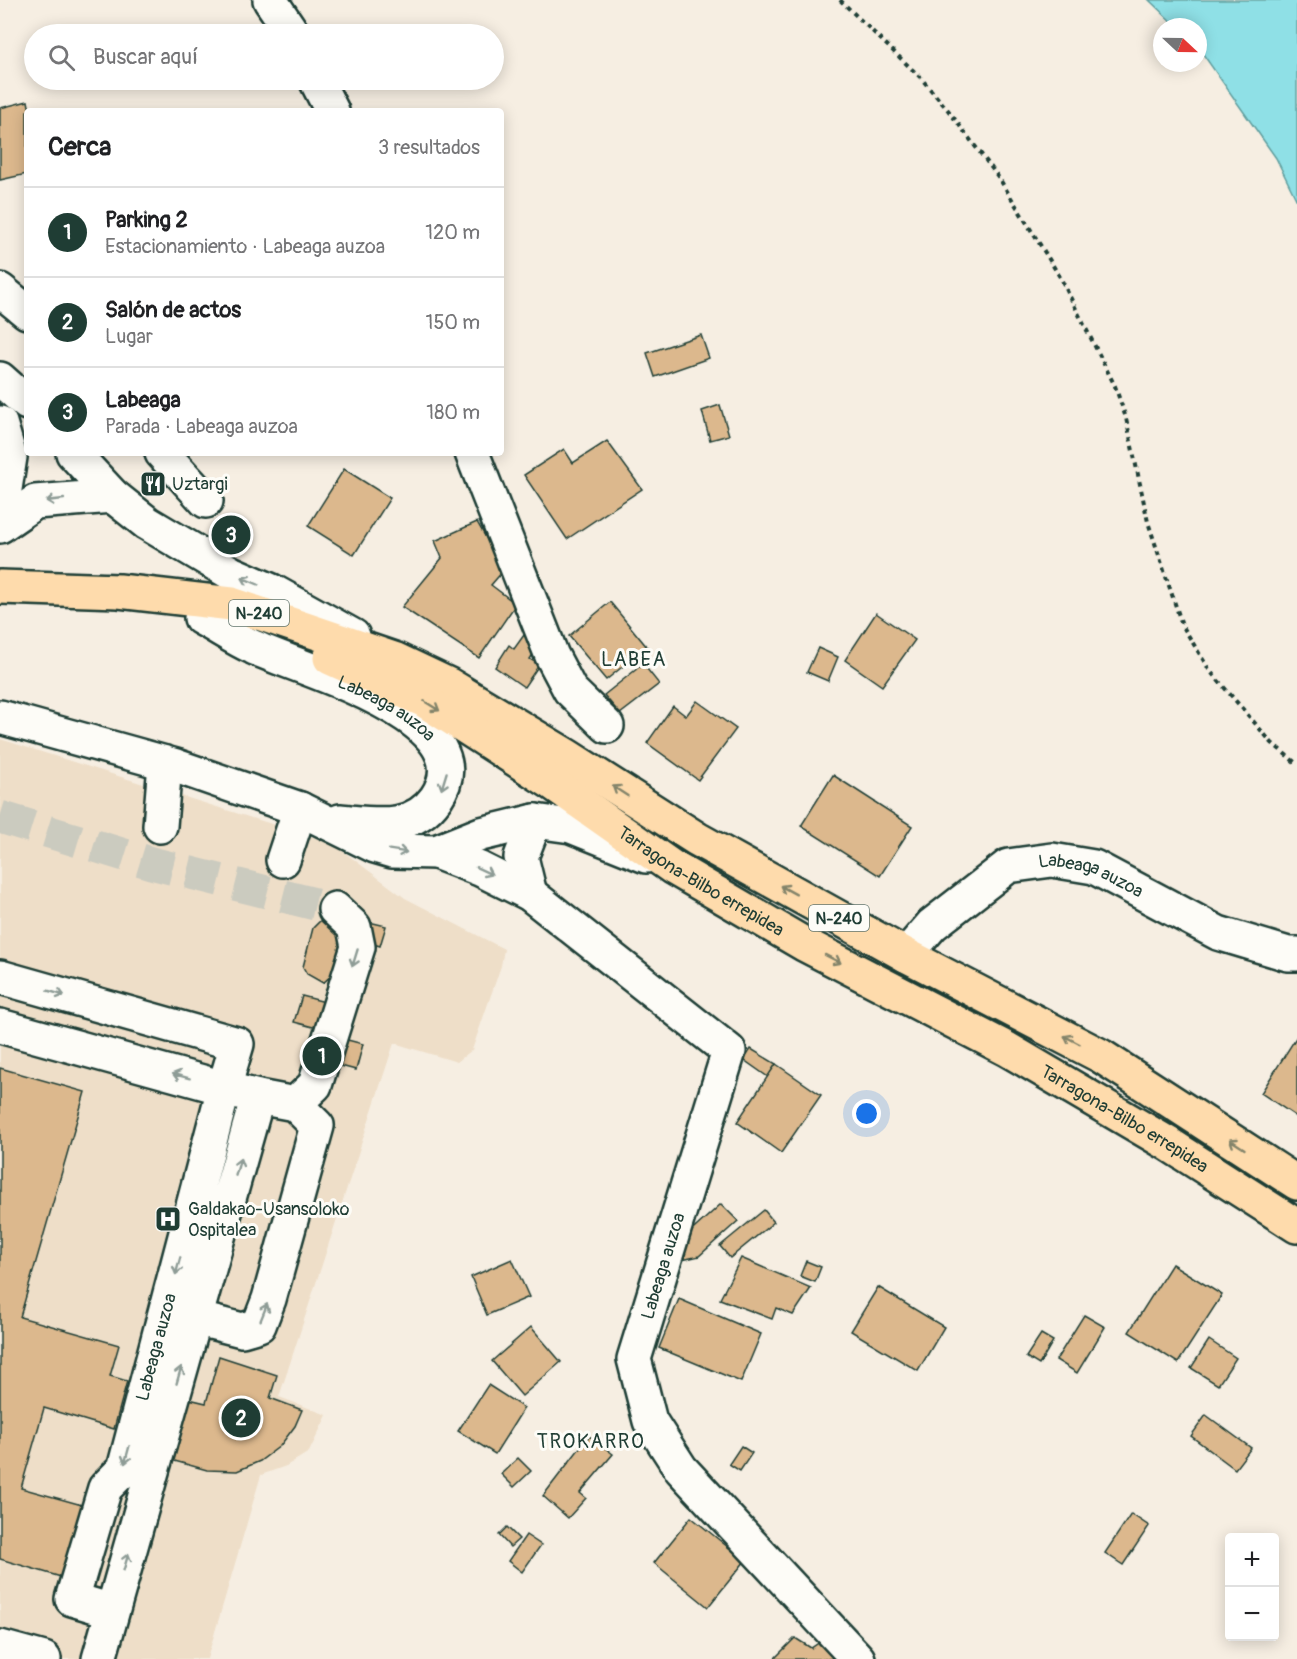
<!DOCTYPE html>
<html lang="es">
<head>
<meta charset="utf-8">
<style>
  :root { --surface:#fff; --page:#f6f6f6; --text:#202124; --muted:#757577; --line:#e0e0e0; --accent:#1f3d34 }
  body { margin:0; font-family:Pangolin,sans-serif; background:var(--page); color:var(--text) }
  .controls { position:absolute; right:18px; bottom:18px; display:grid; overflow:hidden; border-radius:6px; box-shadow:0 3px 15px #0003 }
  .controls button { width:54px; height:54px; display:grid; place-items:center; padding:0; border:0; border-bottom:2px solid var(--line); background:var(--surface); color:var(--text); font:30px sans-serif }
  .compass { position:absolute; left:1153px; top:18px; width:54px; height:54px; border-radius:50%; background:var(--surface); box-shadow:0 3px 15px #0003; rotate:112deg }
  .you { position:absolute; left:867px; top:1114px; width:21px; height:21px; margin:-15px; border:4px solid #fff; border-radius:50%; background:#1a73e8; box-shadow:0 0 0 9px #1a73e833 }
  .badge { display:grid; place-items:center; width:39px; height:39px; border-radius:50%; background:var(--accent); color:#fff; font-size:20px; font-weight:700 }
  .pin { position:absolute; translate:-50% -50%; border:3px solid #fff; box-shadow:0 2px 6px #0006 }
  .list { margin:0; padding:0; list-style:none }
  h2 { display:flex; justify-content:space-between; align-items:center; height:78px; margin:0; padding:0 24px; font-size:26px }
  h2 small { font-size:20px; font-weight:400; color:var(--muted) }
  .list li { display:grid; grid-template-columns:39px 1fr auto; gap:18px; align-items:center; box-sizing:border-box; height:90px; padding:0 24px; border-top:2px solid var(--line) }
  .list b { display:block; font-size:22px; white-space:nowrap }
  .list p { margin:0; font-size:20px; white-space:nowrap; color:var(--muted) }
  .list em { font-size:20px; font-style:normal; color:var(--muted) }
  .icon { flex:none; width:33px; height:33px; fill:none; stroke:currentColor; stroke-width:2; stroke-linecap:round; stroke-linejoin:round }
  .map { position:relative; flex:none; width:1297px; height:1659px; overflow:hidden }
  .search { position:absolute; background:var(--surface); box-shadow:0 3px 15px #0003; left:24px; top:24px; width:480px; height:66px; display:flex; align-items:center; gap:15px; box-sizing:border-box; padding:0 21px; border-radius:33px; color:var(--muted); font-size:22px }
  .panel { position:absolute; background:var(--surface); box-shadow:0 3px 15px #0003; left:24px; top:108px; width:480px; height:348px; border-radius:6px }
  .map>svg:first-child { display:block }
  .built { fill:#eedec8 }
  .water { fill:#8fe0e6; stroke:#629f9f; stroke-width:1.5 }
  .building { fill:#dcb88d; stroke:#1f3d34; stroke-width:1.5 }
  .lines { fill:none; stroke-linecap:round; stroke-linejoin:round }
  .minor-tunnel { stroke:#cbcbbf; stroke-width:33; stroke-dasharray:33 16; stroke-linecap:butt }
  .minor-casing { stroke:#1f3d34; stroke-width:38 }
  .highway-casing { stroke:#1f3d34; stroke-width:38 }
  .path { stroke:#1f3d34; stroke-width:4; stroke-dasharray:4.5 4.5; stroke-linecap:butt }
  .minor { stroke:#fdfcf7; stroke-width:33 }
  .highway { stroke:#fedbac; stroke-width:33 }
  .oneway { stroke:#8e9c96 }
  .oneway2 { stroke:#83846a }
  .labels { text-anchor:middle; stroke-width:6; stroke-linejoin:round; paint-order:stroke }
  .shield { fill:#fdfcf7; stroke:#62766e; stroke-width:1.5 }
  .shield-label { font-size:16px; font-weight:bold; fill:#1f3d34 }
  .poi-label { font-size:18px; fill:#1f3d34; stroke:#fdfcf7; text-anchor:start }
  .street-label { font-size:18px; fill:#1f3d34; stroke:#fdfcf7 }
  .neighbourhood-label { font-size:20px; letter-spacing:1.5px; fill:#1f3d34; stroke:#fdfcf7 }
</style>
</head>
<body>
<div class="map">
<svg width="1297" height="1659" viewBox="0 0 1297 1659">
  <rect width="100%" height="100%" fill="#f6eee2"/>
  <filter id="ink" filterUnits="userSpaceOnUse"><feTurbulence type="fractalNoise" baseFrequency=".0167" numOctaves="2"/><feDisplacementMap in="SourceGraphic" scale="12" xChannelSelector="R" yChannelSelector="G"/><feConvolveMatrix kernelMatrix="1 2 1 2 8 2 1 2 1" color-interpolation-filters="sRGB"/></filter>
  <g filter="url(#ink)">
    <!-- built -->
    <path class="built" d="M0,739L332,843L405,898L504,949L501,966L472,1050L457,1062L394,1043L279,1397L327,1415L309,1452L286,1466L261,1475L207,1659H0Z"/>
    <!-- water -->
    <path class="water" d="M1149,0H1297V201L1276,158L1198,47V27H1177Z"/>
    <!-- building -->
    <g class="building">
      <path d="M28,101L30,111H27V174L0,180V108Z"/>
      <path d="M701,335L709,358L655,377L647,353Z"/>
      <path d="M720,405L729,435L710,440L702,411Z"/>
      <path d="M607,441L642,489L567,539L524,475L564,449L573,463Z"/>
      <path d="M344,469L390,498L354,555L308,526Z"/>
      <path d="M477,522L504,570L491,585L516,604L479,658L402,607L442,558L435,541Z"/>
      <path d="M610,602L647,647L606,680L569,636Z"/>
      <path d="M876,613L915,640L882,686L845,660Z"/>
      <path d="M524,635L539,645L530,659L539,665L524,687L495,667L509,645L514,649Z"/>
      <path d="M818,648L838,657L828,681L807,672Z"/>
      <path d="M643,664L659,684L620,714L604,695Z"/>
      <path d="M697,701L736,729L698,780L647,743L673,706L686,716Z"/>
      <path d="M833,775L912,826L880,876L801,826Z"/>
      <path d="M328,918L346,937L335,972L323,983L307,974L303,967L313,928L320,921Z"/>
      <path d="M369,922L386,926L380,946L364,941Z"/>
      <path d="M302,996L325,1002L317,1028L294,1022Z"/>
      <path d="M1297,1036V1117L1261,1093Z"/>
      <path d="M340,1038L363,1044L356,1070L333,1064Z"/>
      <path d="M751,1049L776,1064L768,1077L744,1060Z"/>
      <path d="M776,1064L821,1095L781,1153L737,1122Z"/>
      <path d="M0,1068L85,1092L20,1317L119,1345L110,1376L127,1381L114,1429L44,1408L21,1488L82,1505L61,1577L0,1559Z"/>
      <path d="M721,1204L738,1221L699,1256L678,1261L683,1239Z"/>
      <path d="M764,1210L774,1222L730,1258L720,1246Z"/>
      <path d="M741,1258L811,1288L793,1315L776,1308L772,1319L720,1299Z"/>
      <path d="M512,1259L529,1297L487,1315L471,1277Z"/>
      <path d="M806,1261L821,1267L815,1282L800,1276Z"/>
      <path d="M1172,1264L1222,1295L1178,1363L1129,1332Z"/>
      <path d="M878,1287L944,1327L918,1371L851,1331Z"/>
      <path d="M679,1299L761,1334L741,1382L659,1348Z"/>
      <path d="M1084,1315L1105,1327L1077,1373L1056,1360Z"/>
      <path d="M531,1327L561,1362L522,1396L492,1361Z"/>
      <path d="M1041,1334L1053,1341L1039,1365L1026,1357Z"/>
      <path d="M1209,1340L1236,1358L1218,1385L1191,1368Z"/>
      <path d="M219,1356L277,1375L270,1398L302,1410L295,1426L280,1446L260,1461L237,1471L207,1470L171,1460L189,1399L206,1403Z"/>
      <path d="M488,1385L524,1408L495,1454L458,1431Z"/>
      <path d="M1206,1415L1251,1448L1235,1469L1191,1436Z"/>
      <path d="M589,1436L613,1454L580,1493L586,1498L568,1518L543,1496Z"/>
      <path d="M741,1446L752,1453L740,1471L729,1464Z"/>
      <path d="M518,1458L531,1471L514,1487L501,1474Z"/>
      <path d="M1131,1514L1149,1526L1123,1565L1105,1553Z"/>
      <path d="M691,1517L745,1561L708,1607L654,1563Z"/>
      <path d="M507,1527L519,1539L510,1547L499,1535Z"/>
      <path d="M526,1535L541,1545L522,1572L508,1561Z"/>
      <path d="M795,1638L811,1648L823,1640L843,1659H774Z"/>
    </g>
    <g class="lines">
      <!-- minor-tunnel -->
      <path class="minor-tunnel" d="M0,817L151,863L335,909"/>
      <!-- minor casing -->
      <g class="minor-casing">
        <g id="minor">
          <path d="M270,0L293,34"/>
          <path d="M316,80L332,111"/>
          <path d="M0,290L27,312"/>
          <path d="M0,379L27,403"/>
          <path d="M0,423L10,457L0,521"/>
          <path d="M73,453L113,496L147,523L231,573L272,591L353,636"/>
          <path d="M162,453L206,501"/>
          <path d="M472,453L552,656L570,690L607,726"/>
          <path d="M0,526L35,502L113,496"/>
          <path id="s1" d="M201,618C218,627 235,639 253,647C301,670 490,719 436,798C412,832 375,824 340,821"/>
          <path d="M0,717L176,766L300,809L375,846L392,851L436,852L481,834L535,821L571,826L646,856"/>
          <path d="M160,826L165,763"/>
          <path d="M436,852L480,869L530,894L729,1051L634,1359L650,1421L681,1469L858,1659"/>
          <path d="M283,860L300,809"/>
          <path d="M530,894L521,857L535,821"/>
          <path id="s2" d="M906,955L932,925L1008,866L1052,860L1094,867L1218,933L1288,954H1297"/>
          <path d="M0,977L237,1044L224,1088L0,1026"/>
          <path d="M295,1104L315,1085L358,947L354,927L335,909"/>
          <path d="M195,1318L242,1330L259,1325L269,1299L317,1126L295,1104L258,1097"/>
          <path d="M0,1647L44,1659"/>
          <path d="M99,1659C150,1479 201,1298 252,1117L258,1097L224,1088L124,1469L105,1488L72,1599L112,1611"/>
        </g>
      </g>
      <!-- highway casing -->
      <g class="highway-casing">
        <g id="highway">
          <path d="M0,587L119,591L232,604L394,659L449,685L567,756L697,839L906,955L1101,1056L1297,1183"/>
          <path id="s3" d="M330,658L425,701L551,782L672,867L804,944L1007,1049L1167,1143L1297,1226"/>
        </g>
      </g>
      <!-- path -->
      <path class="path" d="M840,0L920,77L948,110L999,178L1060,277L1115,386L1126,418L1148,522L1182,625L1210,671L1272,743L1297,764"/>
      <!-- minor -->
      <use href="#minor" class="minor"/>
      <!-- highway -->
      <use href="#highway" class="highway"/>
    </g>
    <!-- one-way arrows -->
    <defs><path id="oneway-shaft" d="M-6 0H5M1.5-3L5.5 0L1.5 3" fill="none" stroke-width="1.6" stroke-linecap="round" stroke-linejoin="round" transform="scale(1.5)"/></defs>
    <g class="oneway">
      <use href="#oneway-shaft" transform="translate(55 500) rotate(174)"/>
      <use href="#oneway-shaft" transform="translate(250 581) rotate(-157)"/>
      <use href="#oneway-shaft" transform="translate(444 781) rotate(107)"/>
      <use href="#oneway-shaft" transform="translate(398 851) rotate(9)"/>
      <use href="#oneway-shaft" transform="translate(484 871) rotate(25)"/>
      <use href="#oneway-shaft" transform="translate(355 958) rotate(107)"/>
      <use href="#oneway-shaft" transform="translate(56 993) rotate(16)"/>
      <use href="#oneway-shaft" transform="translate(181 1076) rotate(-165)"/>
      <use href="#oneway-shaft" transform="translate(238 1167) rotate(-74)"/>
      <use href="#oneway-shaft" transform="translate(178 1266) rotate(105)"/>
      <use href="#oneway-shaft" transform="translate(264 1312) rotate(-68)"/>
      <use href="#oneway-shaft" transform="translate(179 1375) rotate(-74)"/>
      <use href="#oneway-shaft" transform="translate(127 1455) rotate(105)"/>
      <use href="#oneway-shaft" transform="translate(126 1562) rotate(-74)"/>
    </g>
    <g class="oneway2">
      <use href="#oneway-shaft" transform="translate(432 706) rotate(32)"/>
      <use href="#oneway-shaft" transform="translate(620 791) rotate(-147)"/>
      <use href="#oneway-shaft" transform="translate(788 890) rotate(-151)"/>
      <use href="#oneway-shaft" transform="translate(833 959) rotate(27)"/>
      <use href="#oneway-shaft" transform="translate(1072 1040) rotate(-152)"/>
      <use href="#oneway-shaft" transform="translate(1237 1144) rotate(-147)"/>
    </g>
  </g>
  <!-- icons -->
  <defs>
    <g id="restaurant-square" transform="scale(1.35)"><rect x="-9" y="-9" width="18" height="18" rx="4" fill="#1f3d34" stroke="#fdfcf7"/><path d="M-5-6h1v4h1v-4h1v4h1v-4h1v5L-1.5 .5V6h-2V.5L-5-1ZM5-6V6H3V1.5H1.5Q1.5-4 5-6Z" fill="#fff"/></g>
    <g id="hospital-square" transform="scale(1.35)"><rect x="-9" y="-9" width="18" height="18" rx="4" fill="#1f3d34" stroke="#fdfcf7"/><path d="M-5-5h3v3.5h4V-5h3V5h-3V1.5h-4V5h-3Z" fill="#fff"/></g>
  </defs>
  <g fill-rule="evenodd">
    <use href="#restaurant-square" x="153" y="484"/>
    <use href="#hospital-square" x="168" y="1219"/>
  </g>
  <g class="labels">
    <!-- shield labels -->
    <g class="shield">
      <rect x="229" y="600" width="60" height="26" rx="4.5"/>
      <rect x="809" y="905" width="60" height="26" rx="4.5"/>
    </g>
    <g class="shield-label">
      <text x="259" y="619">N-240</text>
      <text x="839" y="924">N-240</text>
    </g>
    <!-- poi labels -->
    <g class="poi-label">
      <text x="172" y="490">Uztargi</text>
      <text x="188" y="1215">Galdakao-Usansoloko<tspan x="188" dy="21">Ospitalea</tspan></text>
    </g>
    <!-- street labels -->
    <g class="street-label">
      <text dy="6" stroke="none"><textPath href="#s1" startOffset="207">Labeaga auzoa</textPath></text>
      <text dy="6" stroke="none"><textPath href="#s3" startOffset="434">Tarragona-Bilbo errepidea</textPath></text>
      <text dy="6" stroke="none"><textPath href="#s2" startOffset="222">Labeaga auzoa</textPath></text>
      <text dy="6" stroke="none"><textPath href="#s3" startOffset="920">Tarragona-Bilbo errepidea</textPath></text>
      <text transform="translate(663 1266) rotate(-73)" y="6">Labeaga auzoa</text>
      <text transform="translate(156 1347) rotate(-75)" y="6">Labeaga auzoa</text>
    </g>
    <!-- neighbourhood labels -->
    <g class="neighbourhood-label">
      <text x="634" y="666">LABEA</text>
      <text x="591" y="1448">TROKARRO</text>
    </g>
  </g>
</svg>
<div class="controls">
<button>+</button>
<button>−</button>
</div>
<svg class="compass" viewBox="-18 -18 36 36"><path d="M0-13l5 13h-10z" fill="#e53935"/><path d="M0 13l5-13h-10z" fill="#757577"/></svg>
<div class="you"></div>
<div class="pin badge" style="left:322px;top:1056px">1</div>
<div class="pin badge" style="left:241px;top:1418px">2</div>
<div class="pin badge" style="left:231px;top:535px">3</div>
<div class="search"><svg class="icon" aria-label="search" viewBox="0 0 24 24"><circle cx="10" cy="10" r="6"/><path d="M15 15l6 6"/></svg>Buscar aquí</div>
<section class="panel">
<h2>Cerca<small>3 resultados</small></h2>
<ul class="list">
<li><span class="badge">1</span><div><b>Parking 2</b><p>Estacionamiento · Labeaga auzoa</p></div><em>120 m</em></li>
<li><span class="badge">2</span><div><b>Salón de actos</b><p>Lugar</p></div><em>150 m</em></li>
<li><span class="badge">3</span><div><b>Labeaga</b><p>Parada · Labeaga auzoa</p></div><em>180 m</em></li>
</ul>
</section>
</div>
</body>
</html>
